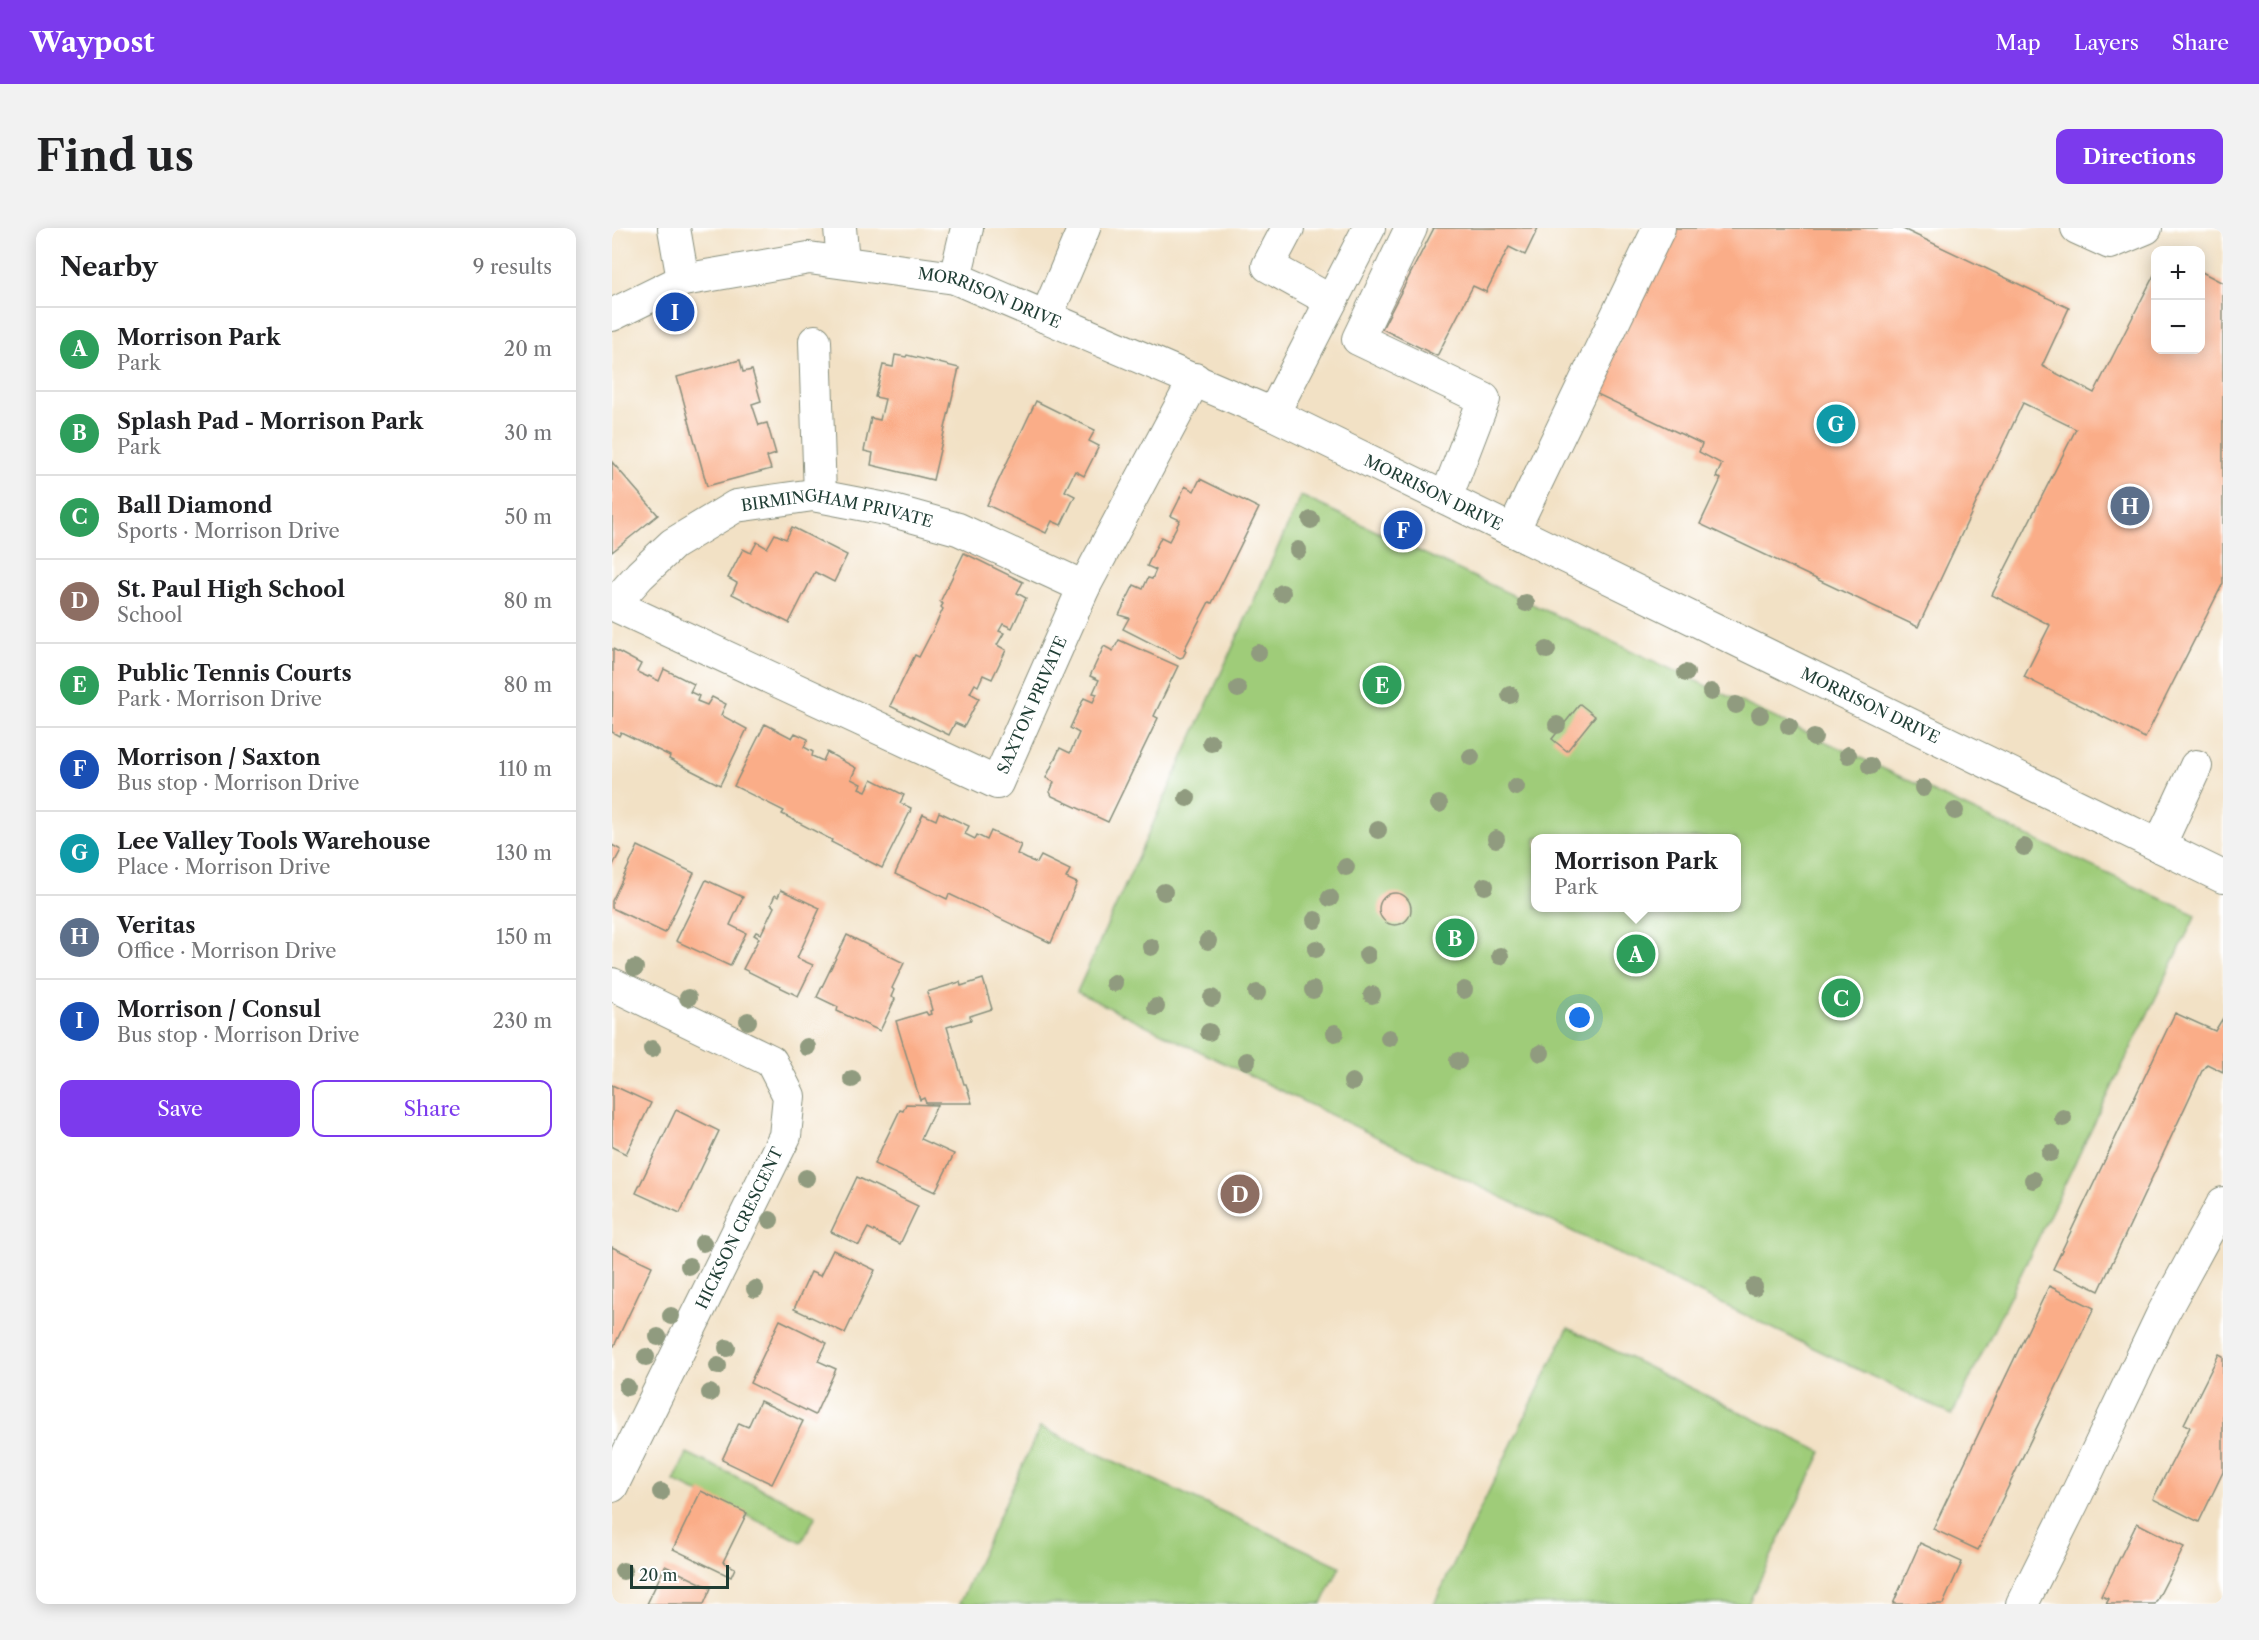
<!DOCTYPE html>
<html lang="en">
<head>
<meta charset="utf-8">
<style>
  :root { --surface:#fff; --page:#f2f2f2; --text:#202124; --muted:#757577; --line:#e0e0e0; --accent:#7c3aed }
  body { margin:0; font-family:"Libre Caslon Text",serif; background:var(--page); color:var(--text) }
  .controls { position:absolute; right:18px; top:18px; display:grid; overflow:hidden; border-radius:12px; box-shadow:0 3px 15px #0003 }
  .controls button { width:54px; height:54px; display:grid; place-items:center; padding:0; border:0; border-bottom:2px solid var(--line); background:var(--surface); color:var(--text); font:30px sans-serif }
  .scale { position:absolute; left:18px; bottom:15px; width:99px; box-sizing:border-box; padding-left:6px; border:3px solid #1f3d34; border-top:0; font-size:16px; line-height:21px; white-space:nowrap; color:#1f3d34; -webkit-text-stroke:4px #fff; paint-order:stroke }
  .you { position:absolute; left:968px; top:790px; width:21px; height:21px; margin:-15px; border:4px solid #fff; border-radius:50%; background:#1a73e8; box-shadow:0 0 0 9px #1a73e833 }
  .badge { display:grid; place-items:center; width:39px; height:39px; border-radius:50%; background:var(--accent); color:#fff; font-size:20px; font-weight:700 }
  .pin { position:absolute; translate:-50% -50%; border:3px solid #fff; box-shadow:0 2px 6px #0006 }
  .popup { position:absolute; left:919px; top:606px; width:210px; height:78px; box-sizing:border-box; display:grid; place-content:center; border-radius:12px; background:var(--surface); filter:drop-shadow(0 2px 4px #0005); font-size:20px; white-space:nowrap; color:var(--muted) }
  .popup b { font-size:22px; color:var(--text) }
  .popup::after { content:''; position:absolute; left:50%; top:100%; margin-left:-12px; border:12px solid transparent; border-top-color:var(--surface) }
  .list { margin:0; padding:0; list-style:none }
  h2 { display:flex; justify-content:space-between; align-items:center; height:78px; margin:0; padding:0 24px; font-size:26px }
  h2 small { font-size:20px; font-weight:400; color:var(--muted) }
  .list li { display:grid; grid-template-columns:39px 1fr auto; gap:18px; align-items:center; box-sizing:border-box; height:84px; padding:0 24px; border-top:2px solid var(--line) }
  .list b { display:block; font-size:22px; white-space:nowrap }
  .list p { margin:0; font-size:20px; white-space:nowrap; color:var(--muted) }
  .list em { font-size:20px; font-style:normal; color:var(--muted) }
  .actions { display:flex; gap:12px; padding:18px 24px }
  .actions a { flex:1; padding:14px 0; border:2px solid var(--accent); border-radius:12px; text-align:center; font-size:21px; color:var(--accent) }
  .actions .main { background:var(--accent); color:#fff }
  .map { position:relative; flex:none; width:1611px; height:1376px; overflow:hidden; border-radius:12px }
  header { display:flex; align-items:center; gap:36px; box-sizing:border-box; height:84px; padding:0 30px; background:var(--accent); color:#fff }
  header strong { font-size:28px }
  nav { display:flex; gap:33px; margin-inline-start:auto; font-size:21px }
  .intro { display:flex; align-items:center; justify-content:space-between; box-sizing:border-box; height:144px; padding:0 36px }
  h1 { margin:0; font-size:42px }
  .button { padding:15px 27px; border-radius:12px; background:var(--accent); color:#fff; font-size:21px; font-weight:700 }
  main { display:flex; gap:36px; padding:0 36px }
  aside { flex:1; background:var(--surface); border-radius:12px; box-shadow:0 3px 15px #0003 }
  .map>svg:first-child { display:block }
  .green { fill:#9fcc79; stroke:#5f8456; stroke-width:1.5; fill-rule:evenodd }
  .building { fill:#faad88 }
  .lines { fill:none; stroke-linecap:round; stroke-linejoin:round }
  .minor-casing { stroke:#888f7c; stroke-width:34 }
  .minor { stroke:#fff; stroke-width:32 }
  .tree { fill:#909b7f }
  .labels { text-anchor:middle; stroke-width:6; stroke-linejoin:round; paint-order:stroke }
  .street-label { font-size:16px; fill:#1f3d34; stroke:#fff }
</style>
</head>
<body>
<header>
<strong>Waypost</strong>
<nav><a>Map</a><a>Layers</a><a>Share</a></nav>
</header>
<div class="intro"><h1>Find us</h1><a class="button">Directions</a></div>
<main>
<aside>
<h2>Nearby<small>9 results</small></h2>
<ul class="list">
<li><span class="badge" style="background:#2e9e5b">A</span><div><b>Morrison Park</b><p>Park</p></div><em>20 m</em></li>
<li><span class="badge" style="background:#2e9e5b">B</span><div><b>Splash Pad - Morrison Park</b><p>Park</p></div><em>30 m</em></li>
<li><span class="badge" style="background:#2e9e5b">C</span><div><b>Ball Diamond</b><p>Sports · Morrison Drive</p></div><em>50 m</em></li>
<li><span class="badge" style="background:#8d6e63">D</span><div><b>St. Paul High School</b><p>School</p></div><em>80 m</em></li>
<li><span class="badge" style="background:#2e9e5b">E</span><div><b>Public Tennis Courts</b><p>Park · Morrison Drive</p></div><em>80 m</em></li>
<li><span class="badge" style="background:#1a4fb4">F</span><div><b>Morrison / Saxton</b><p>Bus stop · Morrison Drive</p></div><em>110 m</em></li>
<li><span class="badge" style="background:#0f9aa8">G</span><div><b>Lee Valley Tools Warehouse</b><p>Place · Morrison Drive</p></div><em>130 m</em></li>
<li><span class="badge" style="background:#5c6f8a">H</span><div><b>Veritas</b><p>Office · Morrison Drive</p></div><em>150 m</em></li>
<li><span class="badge" style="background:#1a4fb4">I</span><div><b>Morrison / Consul</b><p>Bus stop · Morrison Drive</p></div><em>230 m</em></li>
</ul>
<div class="actions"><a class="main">Save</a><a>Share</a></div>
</aside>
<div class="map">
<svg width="1611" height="1376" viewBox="0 0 1611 1376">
  <rect width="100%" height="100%" fill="#fff"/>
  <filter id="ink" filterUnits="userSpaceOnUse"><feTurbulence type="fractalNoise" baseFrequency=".0167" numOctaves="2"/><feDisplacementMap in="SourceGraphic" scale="12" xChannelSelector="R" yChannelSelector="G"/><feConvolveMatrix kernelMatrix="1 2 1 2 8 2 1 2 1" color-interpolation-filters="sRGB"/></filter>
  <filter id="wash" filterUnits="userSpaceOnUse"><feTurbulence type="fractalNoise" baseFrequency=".008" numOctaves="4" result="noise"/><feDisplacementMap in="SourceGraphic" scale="24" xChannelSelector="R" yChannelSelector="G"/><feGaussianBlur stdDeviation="1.35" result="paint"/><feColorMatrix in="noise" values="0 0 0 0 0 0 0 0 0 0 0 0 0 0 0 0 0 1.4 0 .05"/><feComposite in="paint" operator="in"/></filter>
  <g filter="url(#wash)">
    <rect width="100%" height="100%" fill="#f2e1c5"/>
    <!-- green -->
    <g class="green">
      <path d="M689,268L1584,687L1340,1187L465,764ZM924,610H1124V680H924Z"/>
      <path d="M956,1100L1210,1224L1136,1376H822Z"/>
      <path d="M428,1199L728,1338L710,1376H347Z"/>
      <path d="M75,1225L204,1287L190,1314L62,1253Z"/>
    </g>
    <g id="blocks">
      <!-- building -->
      <g class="building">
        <path d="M822,0H926L913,27L897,19L874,64L861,58L825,128L770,101Z"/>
        <path d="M1061,0H1289L1457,80L1430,138L1482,165L1544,43V122H1588V43L1611,55V355L1533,510L1412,449L1438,397L1380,367L1464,201L1411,175L1306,399L1088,296L1109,251L1104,249L1110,236L1087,224L1090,216L983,165Z"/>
        <path d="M283,127L294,129L295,127L347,140L321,252L259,237L261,225L252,223L259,190L268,192L273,171L263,169L271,137L281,139Z"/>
        <path d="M128,132L131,144L140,142L149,173L140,176L147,197L155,195L164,226L155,229L159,241L95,258L65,149Z"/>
        <path d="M424,173L483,202L477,213L487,218L472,248L463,243L453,263L463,268L449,297L440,293L434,305L375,277Z"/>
        <path d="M0,234L46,287L0,324Z"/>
        <path d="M588,251L647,280L600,375L597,374L572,422L574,423L571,429L568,430L511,401L517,390L507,387L522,357L531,361L536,350L540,351L544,342L535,338L549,309L557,313L568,292L559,288L566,274L573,258L582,263Z"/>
        <path d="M180,299L235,327L222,354L203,344L177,395L120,366L125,355L116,350L131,321L139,325L145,314L155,320L163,306L174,311Z"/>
        <path d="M352,325L411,354L405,365L414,370L400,400L391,396L387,403L392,405L385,417L394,422L380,451L371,447L366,458L363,456L358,465L367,470L352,499L343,495L337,507L278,478L303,427L307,429L321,402L331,381L329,379L331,376L328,374Z"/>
        <path d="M507,412L566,438L542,488L546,490L496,594L440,568L438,564L442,554L434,550L448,520L458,525L467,505L458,500L472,470L481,474L485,466L481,465L487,452L478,448L492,418L501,423Z"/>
        <path d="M1,421L29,436L25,444L36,449L37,448L47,453L52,441L82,456L78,464L87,468L85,473L95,477L100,469L114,476L109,487L135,501L108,557L57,531L58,528L9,504L7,508L0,504Z"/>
        <path d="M968,476L983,488L955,523L940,511Z"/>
        <path d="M153,496L180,510L183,505L196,511L192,519L201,524L200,528L211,533L215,524L244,540L239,551L249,556L247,560L254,563L260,551L292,567L288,575L299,580L298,584L270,640L219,614L220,612L170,586L172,583L122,558Z"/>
        <path d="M327,584L357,598L353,606L363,611L365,607L375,612L379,603L409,617L405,626L415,631L425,635L429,628L458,642L454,650L465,655L439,715L337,666L335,671L283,646L311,586L324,592Z"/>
        <path d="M0,617L9,622L0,639Z"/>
        <path d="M26,618L82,645L53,705L0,680V673Z"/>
        <path d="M94,652L131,669L118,697L134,705L118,738L64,713Z"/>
        <path d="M169,662L208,680L185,730L201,737L186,768L131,741L147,710L142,707L144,704L149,706L162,679L159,676L163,667L166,669Z"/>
        <circle cx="783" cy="681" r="16"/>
        <path d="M235,707L292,735L280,760L282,762L279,769L283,771L268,803L225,783L226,779L205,769Z"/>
        <path d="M371,751L380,781L358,788L359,792L335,799L352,856H354L360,875H314L312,870L308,872L284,793L314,784L316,787L319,786L318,783L320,782L315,764L348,754L349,758Z"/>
        <path d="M1563,785L1603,803L1611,790V844L1595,836L1590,843L1487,1063L1441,1041Z"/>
        <path d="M0,857L39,875L14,926L0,919Z"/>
        <path d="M294,876L325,877L309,911L342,926L323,964L262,936L288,882L291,883Z"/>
        <path d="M64,882L107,903L68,985L24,965Z"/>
        <path d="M245,949L306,978L288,1016L256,1000L247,1017L219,1004Z"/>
        <path d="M0,1019L40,1038L2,1118L0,1117Z"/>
        <path d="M221,1022L263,1042L233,1105L182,1081L199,1044L208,1048Z"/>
        <path d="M1437,1058L1482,1080L1366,1322L1321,1301Z"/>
        <path d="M168,1092L215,1115L206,1133L224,1141L203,1187L138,1155Z"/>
        <path d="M1607,1126L1611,1128V1244L1587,1294L1541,1271L1578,1199L1572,1196Z"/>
        <path d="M148,1173L191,1193L160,1256L110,1232L127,1195L136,1199Z"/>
        <path d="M89,1263L135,1285L111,1334L123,1340L119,1349L61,1321Z"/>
        <path d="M1525,1295L1572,1319L1543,1376H1494L1497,1371L1489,1368Z"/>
        <path d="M1308,1315L1350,1334L1331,1376H1281Z"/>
        <path d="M53,1338L99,1360L92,1376H35Z"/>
      </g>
    </g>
  </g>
  <g filter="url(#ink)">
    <use href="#blocks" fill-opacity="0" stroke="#888f7c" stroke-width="1.5"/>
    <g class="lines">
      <!-- minor casing -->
      <g class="minor-casing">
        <g id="minor">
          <path d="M62,0L71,52"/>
          <path d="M228,0L231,34"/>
          <path d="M676,0L656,38L719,73"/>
          <path d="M799,0L746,111L872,171L834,270"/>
          <path d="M1465,0L1498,15L1534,0"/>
          <path d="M343,50L355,0"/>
          <path id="s1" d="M0,87L71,52L197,30L343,50L661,186L1611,649"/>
          <path d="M434,89L472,0"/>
          <path d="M203,113L208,268"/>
          <path d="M661,186L757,0"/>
          <path d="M901,303L1047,0"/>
          <path id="s2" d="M0,376L385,555L472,359L583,151"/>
          <path id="s3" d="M1,377L28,347L61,316L124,278L201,267L274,281L346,301L472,359"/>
          <path d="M1547,618L1584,538"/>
          <path d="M0,756L159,833L177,868L173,908L0,1258"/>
          <path d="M1410,1376L1461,1274L1549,1089L1611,975"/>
        </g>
      </g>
      <!-- minor -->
      <use href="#minor" class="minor"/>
    </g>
    <!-- trees -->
    <g class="tree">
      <circle cx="699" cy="292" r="9"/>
      <circle cx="686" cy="322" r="9"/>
      <circle cx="670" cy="365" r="9"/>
      <circle cx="914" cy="375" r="9"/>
      <circle cx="935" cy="422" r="9"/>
      <circle cx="646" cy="425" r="9"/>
      <circle cx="1074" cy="445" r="9"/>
      <circle cx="626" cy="461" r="9"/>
      <circle cx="1099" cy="464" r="9"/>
      <circle cx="898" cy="467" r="9"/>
      <circle cx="1124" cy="477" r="9"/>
      <circle cx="1148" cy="487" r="9"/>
      <circle cx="945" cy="497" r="9"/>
      <circle cx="1177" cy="498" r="9"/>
      <circle cx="1202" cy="510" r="9"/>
      <circle cx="599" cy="515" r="9"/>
      <circle cx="1236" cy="527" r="9"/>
      <circle cx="859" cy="529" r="9"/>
      <circle cx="1258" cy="538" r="9"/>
      <circle cx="904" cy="559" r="9"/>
      <circle cx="1311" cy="560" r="9"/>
      <circle cx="575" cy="570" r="9"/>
      <circle cx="827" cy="576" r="9"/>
      <circle cx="1343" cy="583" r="9"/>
      <circle cx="766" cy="602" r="9"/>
      <circle cx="884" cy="611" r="9"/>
      <circle cx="1412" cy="619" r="9"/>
      <circle cx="734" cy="639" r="9"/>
      <circle cx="873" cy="658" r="9"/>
      <circle cx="552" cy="664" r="9"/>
      <circle cx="718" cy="670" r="9"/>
      <circle cx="703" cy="692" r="9"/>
      <circle cx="596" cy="713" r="9"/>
      <circle cx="539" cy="719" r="9"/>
      <circle cx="704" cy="721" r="9"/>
      <circle cx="755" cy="727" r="9"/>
      <circle cx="888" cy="728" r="9"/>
      <circle cx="23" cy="740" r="9"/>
      <circle cx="502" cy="755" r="9"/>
      <circle cx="701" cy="762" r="9"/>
      <circle cx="852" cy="762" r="9"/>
      <circle cx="645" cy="765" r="9"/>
      <circle cx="760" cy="767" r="9"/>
      <circle cx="76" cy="770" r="9"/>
      <circle cx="600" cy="770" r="9"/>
      <circle cx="544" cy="779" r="9"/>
      <circle cx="136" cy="793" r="9"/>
      <circle cx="597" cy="804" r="9"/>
      <circle cx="723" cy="805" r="9"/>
      <circle cx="777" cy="810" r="9"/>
      <circle cx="195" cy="819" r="9"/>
      <circle cx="40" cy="821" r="9"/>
      <circle cx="929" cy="825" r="9"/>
      <circle cx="635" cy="833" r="9"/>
      <circle cx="846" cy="833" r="9"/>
      <circle cx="240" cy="851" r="9"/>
      <circle cx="740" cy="854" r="9"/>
      <circle cx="1451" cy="890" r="9"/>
      <circle cx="1438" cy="925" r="9"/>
      <circle cx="194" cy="950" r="9"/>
      <circle cx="1421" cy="952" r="9"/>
      <circle cx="158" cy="992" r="9"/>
      <circle cx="91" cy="1015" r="9"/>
      <circle cx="77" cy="1038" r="9"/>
      <circle cx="1142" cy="1059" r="9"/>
      <circle cx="143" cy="1061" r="9"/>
      <circle cx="59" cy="1088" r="9"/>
      <circle cx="46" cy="1109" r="9"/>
      <circle cx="115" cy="1120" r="9"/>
      <circle cx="34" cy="1129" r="9"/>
      <circle cx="106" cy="1138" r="9"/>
      <circle cx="15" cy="1159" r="9"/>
      <circle cx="98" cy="1165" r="9"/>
      <circle cx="49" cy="1264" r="9"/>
      <circle cx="11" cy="1343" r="9"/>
    </g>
  </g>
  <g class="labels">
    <!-- street labels -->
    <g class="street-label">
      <text dy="6" stroke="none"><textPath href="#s1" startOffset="393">MORRISON DRIVE</textPath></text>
      <text dy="6" stroke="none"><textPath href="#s1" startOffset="879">MORRISON DRIVE</textPath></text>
      <text dy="6" stroke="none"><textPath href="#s3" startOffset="262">BIRMINGHAM PRIVATE</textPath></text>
      <text dy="6" stroke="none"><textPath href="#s2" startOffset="510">SAXTON PRIVATE</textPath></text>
      <text dy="6" stroke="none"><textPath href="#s1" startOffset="1365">MORRISON DRIVE</textPath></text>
      <text transform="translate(127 1000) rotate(-64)" y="6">HICKSON CRESCENT</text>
    </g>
  </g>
</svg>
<div class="controls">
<button>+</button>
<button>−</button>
</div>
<div class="scale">20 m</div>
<div class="you"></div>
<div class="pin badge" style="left:1024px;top:726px;background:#2e9e5b">A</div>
<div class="popup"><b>Morrison Park</b>Park</div>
<div class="pin badge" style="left:843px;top:710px;background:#2e9e5b">B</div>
<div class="pin badge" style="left:1229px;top:770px;background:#2e9e5b">C</div>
<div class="pin badge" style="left:628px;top:966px;background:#8d6e63">D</div>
<div class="pin badge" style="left:770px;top:457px;background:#2e9e5b">E</div>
<div class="pin badge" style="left:791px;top:302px;background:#1a4fb4">F</div>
<div class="pin badge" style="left:1224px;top:196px;background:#0f9aa8">G</div>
<div class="pin badge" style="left:1518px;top:278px;background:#5c6f8a">H</div>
<div class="pin badge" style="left:63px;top:84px;background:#1a4fb4">I</div>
</div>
</main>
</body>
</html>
